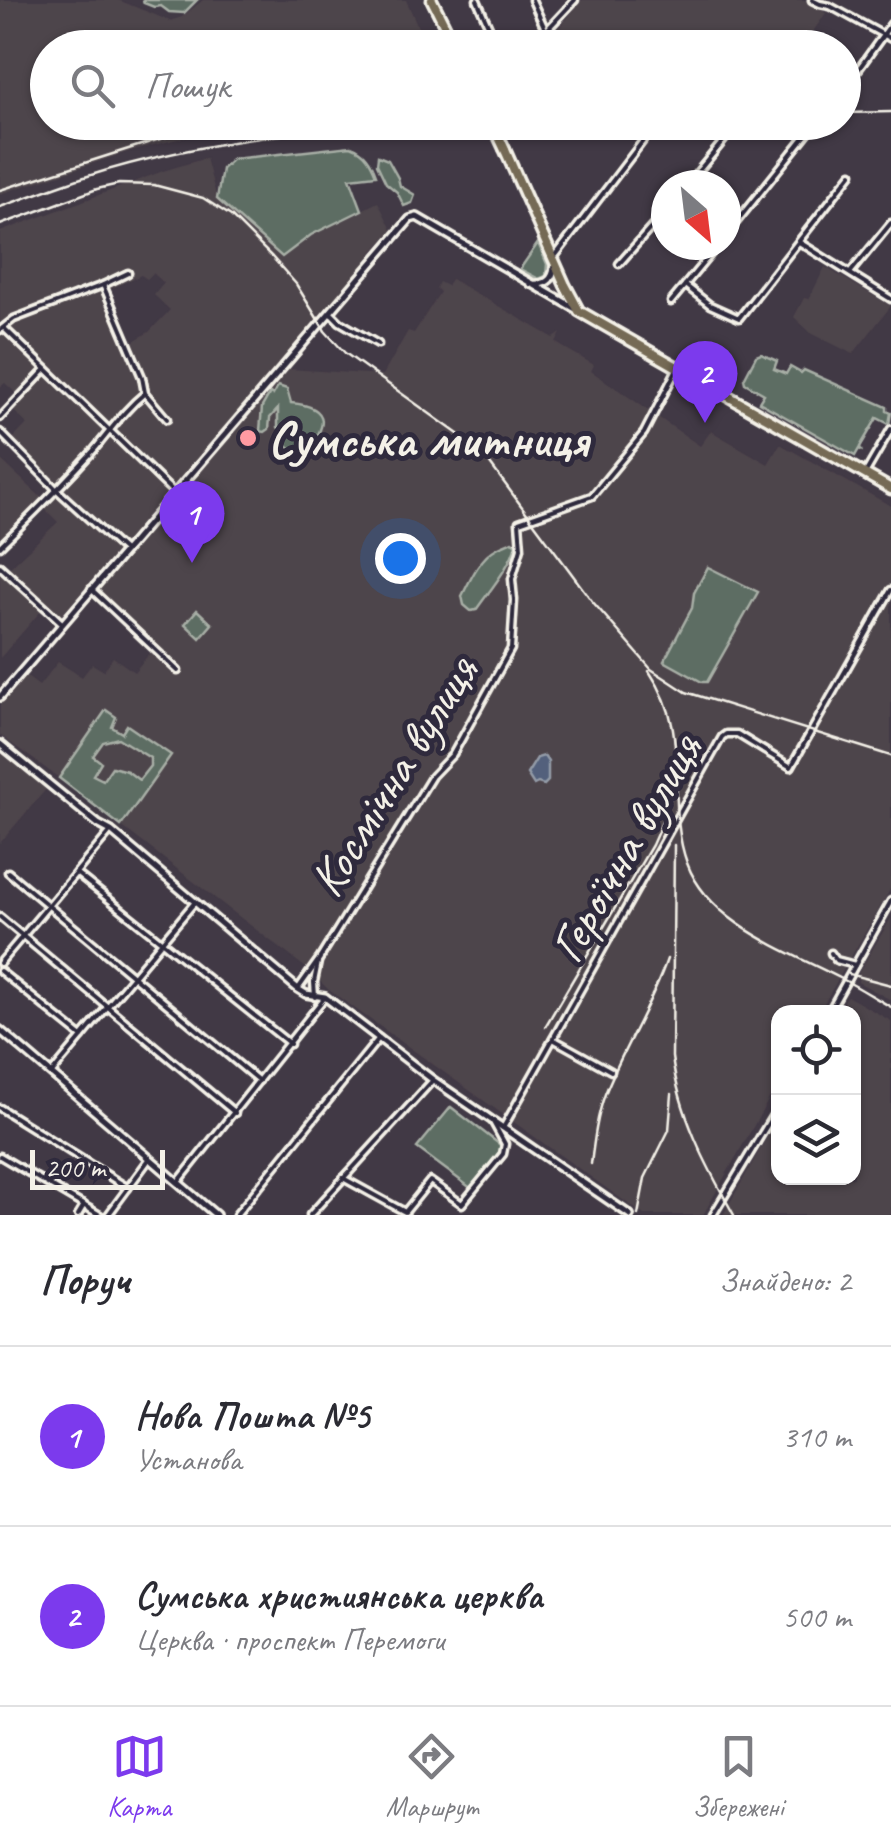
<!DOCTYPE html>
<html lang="uk">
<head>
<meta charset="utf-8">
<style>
  :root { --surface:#fff; --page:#f7f7f7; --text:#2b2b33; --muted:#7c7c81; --line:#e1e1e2; --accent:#7c3aed }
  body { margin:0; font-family:Caveat,sans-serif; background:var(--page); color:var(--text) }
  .controls { position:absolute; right:30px; bottom:30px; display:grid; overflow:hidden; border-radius:20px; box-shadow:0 2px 8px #0004 }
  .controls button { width:90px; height:90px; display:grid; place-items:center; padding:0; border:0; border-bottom:2px solid var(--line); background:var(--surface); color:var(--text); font:50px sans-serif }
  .compass { position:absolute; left:651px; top:170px; width:90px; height:90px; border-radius:50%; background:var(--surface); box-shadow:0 2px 8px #0004; rotate:152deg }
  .scale { position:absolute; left:30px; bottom:25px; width:135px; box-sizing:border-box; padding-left:10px; border:5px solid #f4f1e8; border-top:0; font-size:28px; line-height:35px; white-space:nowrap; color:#f4f1e8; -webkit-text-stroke:8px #2f2a3d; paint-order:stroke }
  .you { position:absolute; left:400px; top:558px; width:35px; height:35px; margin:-25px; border:8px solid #fff; border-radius:50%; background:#1a73e8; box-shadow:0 0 0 15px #1a73e833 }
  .badge { display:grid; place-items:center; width:65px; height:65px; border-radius:50%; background:var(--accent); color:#fff; font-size:32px; font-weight:700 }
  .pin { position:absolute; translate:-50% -82px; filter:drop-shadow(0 2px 5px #0008) }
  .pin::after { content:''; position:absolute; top:52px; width:35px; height:30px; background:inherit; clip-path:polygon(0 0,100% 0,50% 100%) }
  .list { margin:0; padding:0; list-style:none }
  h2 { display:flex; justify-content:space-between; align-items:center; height:130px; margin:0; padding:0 40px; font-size:42px }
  h2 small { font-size:32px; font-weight:400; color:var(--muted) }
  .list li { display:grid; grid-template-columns:65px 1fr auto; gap:30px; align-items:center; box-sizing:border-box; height:180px; padding:0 40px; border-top:2px solid var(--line) }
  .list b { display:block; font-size:38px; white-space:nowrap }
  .list p { margin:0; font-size:32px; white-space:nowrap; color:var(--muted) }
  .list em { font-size:32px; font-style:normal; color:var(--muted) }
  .icon { flex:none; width:55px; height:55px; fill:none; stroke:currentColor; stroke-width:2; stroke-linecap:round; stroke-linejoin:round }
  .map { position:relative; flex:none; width:891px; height:1215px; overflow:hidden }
  .search { position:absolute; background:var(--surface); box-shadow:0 2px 8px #0004; left:30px; right:30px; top:30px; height:110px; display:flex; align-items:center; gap:25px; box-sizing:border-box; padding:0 35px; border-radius:55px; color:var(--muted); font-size:38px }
  .sheet { height:490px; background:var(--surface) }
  nav { display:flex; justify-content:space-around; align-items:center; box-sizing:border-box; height:140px; border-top:2px solid var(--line); background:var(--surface); font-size:28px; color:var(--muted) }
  nav a { display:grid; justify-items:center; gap:5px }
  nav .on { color:var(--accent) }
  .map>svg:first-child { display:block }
  .built { fill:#4e444b; fill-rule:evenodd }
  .green { fill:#5d6d64; stroke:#a8afa6; stroke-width:2.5; fill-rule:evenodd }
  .water { fill:#52617c; stroke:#939ba7; stroke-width:2.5 }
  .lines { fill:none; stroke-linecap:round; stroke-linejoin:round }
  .minor-casing { stroke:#f4f1e8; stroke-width:11 }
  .tertiary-casing { stroke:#f4f1e8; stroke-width:12 }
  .primary-casing { stroke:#f4f1e8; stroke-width:15 }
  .minor { stroke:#2f2a3d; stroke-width:4 }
  .tertiary { stroke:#2f2a3d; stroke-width:5 }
  .primary { stroke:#756a55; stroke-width:8 }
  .rail { stroke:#f4f1e8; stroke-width:2.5 }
  .primary-bridge-casing { stroke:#f4f1e8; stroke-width:15; stroke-linecap:butt }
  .primary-bridge { stroke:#756a55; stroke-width:8 }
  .poi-dot { fill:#ff9aa2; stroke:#2f2a3d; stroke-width:4 }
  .labels { text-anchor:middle; stroke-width:10; stroke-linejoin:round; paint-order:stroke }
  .poi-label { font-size:50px; font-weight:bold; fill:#f4f1e8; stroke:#2f2a3d; text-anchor:start }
  .street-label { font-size:50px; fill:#f4f1e8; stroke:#2f2a3d }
</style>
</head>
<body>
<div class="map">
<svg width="891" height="1215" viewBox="0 0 891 1215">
  <rect width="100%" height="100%" fill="#413945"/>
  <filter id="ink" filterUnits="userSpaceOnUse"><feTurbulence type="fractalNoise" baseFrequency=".01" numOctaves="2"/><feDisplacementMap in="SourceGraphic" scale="20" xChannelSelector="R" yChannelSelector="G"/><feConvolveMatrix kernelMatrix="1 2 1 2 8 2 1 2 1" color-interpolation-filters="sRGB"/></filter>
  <g filter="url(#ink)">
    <!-- built -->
    <g class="built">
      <path d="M0,0H118L170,21L182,17L203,0H406L425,42L437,44L438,47L48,48V122L274,123L214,130L134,150L0,194Z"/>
      <path d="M582,0H805L826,13L802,47H534L551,29L560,27Z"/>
      <path d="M206,158L217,199L282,257L311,235L378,202L392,230L373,251L361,269L60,617L47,604L0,658V561L8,569L58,522L42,506L0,546V459L45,501L57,490L10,442L27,424L14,411L23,400L5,383L0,387V232L163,171ZM153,273L164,283L154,295L170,310L149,332L132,342L110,289L141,275L147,279Z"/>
      <path d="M825,267L891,306L853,354L811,333L794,317L804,298L809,299Z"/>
      <path d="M451,279L554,338L561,333L556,343L594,365L591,371L700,446L711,431L768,464L780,444L891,506V888L819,1012H778V1083L703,1215H644L329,990L306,968L59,778L0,735V704L23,674L39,686L58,662L82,677L92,664L104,671L113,657L134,672L156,646L98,591L288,369L383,375L408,331L414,333L440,292L436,288L439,282L447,286Z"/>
      <path d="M0,751L47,788L0,843Z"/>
      <path d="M891,918V1000L858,982L859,972Z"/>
      <path d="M847,996L891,1021V1215H723L778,1118V1178H854V1012H838Z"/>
    </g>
    <!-- green -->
    <g class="green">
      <path d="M143,0H197L184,13L169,12L161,6L154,7L144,3Z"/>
      <path d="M351,146C365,151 371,161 376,175L350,178L362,210L311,235L282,257L217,199L222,169L233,159Z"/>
      <path d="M378,156L388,160L398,178L400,186L415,195L412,203L404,206L397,192L386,183L377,164Z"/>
      <path d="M538,243L547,264L546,276L539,279L520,269Z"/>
      <path d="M761,354L777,361L774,369L786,374L790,367L801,373L804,370L887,407V411L891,413L889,424L877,418L860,447L861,450L859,449L855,456L759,402L764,394L745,383L744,379L756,356Z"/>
      <path d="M278,386L287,389L291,403C335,407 325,429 304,455H297L282,440L284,435L278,427V409L270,418L269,429L265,432L260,431L262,407L270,393L273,395Z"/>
      <path d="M512,541L516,544C511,566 489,591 476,610L471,611L464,605L462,596C470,580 480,557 497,548C502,545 507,544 512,541Z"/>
      <path d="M708,567L758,592L707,682H702L664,661L692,608L694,593Z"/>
      <path d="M197,610L212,624L200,638L185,624Z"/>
      <path d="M106,710L116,717L112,727L122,733L127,725L171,755L121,826L59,778ZM118,738L150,758V766L139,780L127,771L112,767L103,780L93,775L101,762L93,756L103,742Z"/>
      <path d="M451,1107L503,1147L472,1189L417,1148Z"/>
    </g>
    <!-- water -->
    <path class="water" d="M544,756L548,762V781L544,785L538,783L534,785L527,774L537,758Z"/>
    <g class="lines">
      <!-- minor casing -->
      <g class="minor-casing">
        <g id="minor">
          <path d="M477,0L489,27"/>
          <path d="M532,0L546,31"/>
          <path d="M812,0L820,4L830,6L891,39"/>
          <path d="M530,48L575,0"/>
          <path d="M858,70L891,24"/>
          <path d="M687,185L725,139"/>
          <path d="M726,235L814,125"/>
          <path d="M799,242L891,299"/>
          <path d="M553,259L649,133"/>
          <path d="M619,264L666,211"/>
          <path d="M850,273L891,223"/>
          <path d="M103,285L142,377L145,393L167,419"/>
          <path d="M685,285L710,305L739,318L852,173"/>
          <path d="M671,302L718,245"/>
          <path d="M330,312L340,322L378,344"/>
          <path d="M4,328L175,494"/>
          <path d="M0,330L14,319L103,285L128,273"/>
          <path d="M0,418L46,369"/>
          <path d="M0,432L57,490L125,552"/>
          <path d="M866,472L891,429"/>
          <path d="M0,546C32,515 63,484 93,451C111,430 124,410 145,393"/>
          <path d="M0,566L62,623"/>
          <path d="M91,589L178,671"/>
          <path d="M8,872L259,1081"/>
          <path d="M76,873L290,1044"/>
          <path d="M0,917L235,1113"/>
          <path d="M831,953L836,960L855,965"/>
          <path d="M0,963L111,831"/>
          <path d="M0,971L82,1037"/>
          <path d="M298,989L320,958L432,776L453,754L511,649L514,600L512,579L521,548L519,522L592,496L644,433L678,367"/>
          <path d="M315,997L314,982L318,962"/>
          <path d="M829,1012L891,901"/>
          <path d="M553,1039L611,1071"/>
          <path d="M52,1073L195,902"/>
          <path d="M0,1108L128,1188"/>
          <path d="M503,1128L722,737L726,734H737L791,767L891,590"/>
          <path d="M0,1156L100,1215"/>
          <path d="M343,1178L405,1212L430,1181L462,1204L503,1154L505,1144L493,1122"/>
          <path d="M179,1181L325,997"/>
          <path d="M78,1215L84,1205"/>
          <path d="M108,1215L150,1158"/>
          <path d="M236,1215L379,1038"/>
          <path d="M310,1215L433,1080"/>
          <path d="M713,1215L778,1107"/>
        </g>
      </g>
      <!-- tertiary casing -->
      <g class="tertiary-casing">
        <g id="tertiary">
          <path d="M531,284C545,285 553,281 554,267"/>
          <path d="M0,697L410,219L417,217L576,309"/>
          <path d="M0,744L98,824L111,831L298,989L306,994L325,997L433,1080L630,1215"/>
          <path d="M0,1030L216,1215"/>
        </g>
      </g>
      <!-- primary casing -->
      <g class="primary-casing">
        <g id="primary">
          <path d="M432,0L456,48"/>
          <path d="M505,150L565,285L579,311L891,489"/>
        </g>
      </g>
      <!-- minor -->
      <use href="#minor" class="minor"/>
      <!-- tertiary -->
      <use href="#tertiary" class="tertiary"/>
      <!-- primary -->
      <use href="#primary" class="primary"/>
      <!-- rail -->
      <g class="rail">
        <path d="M591,35L609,48"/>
        <path d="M844,113L891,112"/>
        <path d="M0,190L213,122"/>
        <path d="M0,207C29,197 58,185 88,176C161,153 239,139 315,131L619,122"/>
        <path d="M0,225L97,189L119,184L154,185L203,198L231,216L272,257L296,284L325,331L345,353L472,444L485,457L592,601L651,669L686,692L891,756"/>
        <path d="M649,671C676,711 677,744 675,790"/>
        <path d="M674,845L672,1057C679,1114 706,1165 734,1215"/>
        <path d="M849,974L891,985"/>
        <path d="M545,1027L652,845L663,820L676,778C677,806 677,836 687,863C710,925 789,951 844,980C860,988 875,998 891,1007"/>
        <path d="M591,1164C594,1140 597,1116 605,1094C623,1048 651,1006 667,959"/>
        <path d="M638,1215L645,1178L669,1130L672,1094"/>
      </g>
      <!-- primary-bridge casing -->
      <g class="primary-bridge-casing">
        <path id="primary-bridge" d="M492,122L505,150"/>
      </g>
      <!-- primary-bridge -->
      <use href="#primary-bridge" class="primary-bridge"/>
    </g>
  </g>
  <!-- markers -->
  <circle class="poi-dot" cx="248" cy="438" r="10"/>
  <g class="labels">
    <!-- poi labels -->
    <g class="poi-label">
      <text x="268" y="456">Сумська митниця</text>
    </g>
    <!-- street labels -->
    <g class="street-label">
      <text transform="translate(392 775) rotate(-58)" y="18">Космічна вулиця</text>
      <text transform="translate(624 847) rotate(-60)" y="18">Героїчна вулиця</text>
    </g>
  </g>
</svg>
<div class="controls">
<button><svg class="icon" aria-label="locate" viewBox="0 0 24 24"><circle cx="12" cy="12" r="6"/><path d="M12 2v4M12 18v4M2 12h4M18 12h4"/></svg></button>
<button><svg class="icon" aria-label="layers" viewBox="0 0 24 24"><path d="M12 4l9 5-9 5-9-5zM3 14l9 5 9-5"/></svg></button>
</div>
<svg class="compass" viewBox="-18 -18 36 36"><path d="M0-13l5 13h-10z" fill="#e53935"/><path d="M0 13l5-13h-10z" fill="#7c7c81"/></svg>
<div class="scale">200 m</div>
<div class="you"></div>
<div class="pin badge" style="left:192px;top:563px">1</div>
<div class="pin badge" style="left:705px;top:423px">2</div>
<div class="search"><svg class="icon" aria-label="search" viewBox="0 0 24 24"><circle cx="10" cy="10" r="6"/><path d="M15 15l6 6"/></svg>Пошук</div>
</div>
<section class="sheet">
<h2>Поруч<small>Знайдено: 2</small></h2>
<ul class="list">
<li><span class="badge">1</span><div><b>Нова Пошта №5</b><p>Установа</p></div><em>310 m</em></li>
<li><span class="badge">2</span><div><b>Сумська християнська церква</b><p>Церква · проспект Перемоги</p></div><em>500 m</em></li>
</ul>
</section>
<nav>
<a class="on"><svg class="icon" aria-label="map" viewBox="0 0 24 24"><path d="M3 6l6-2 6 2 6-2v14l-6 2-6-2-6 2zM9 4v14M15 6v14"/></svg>Карта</a>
<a><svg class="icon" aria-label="directions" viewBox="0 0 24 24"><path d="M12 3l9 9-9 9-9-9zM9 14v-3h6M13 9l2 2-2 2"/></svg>Маршрут</a>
<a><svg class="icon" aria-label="saved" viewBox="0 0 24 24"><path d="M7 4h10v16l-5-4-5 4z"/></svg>Збережені</a>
</nav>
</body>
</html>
